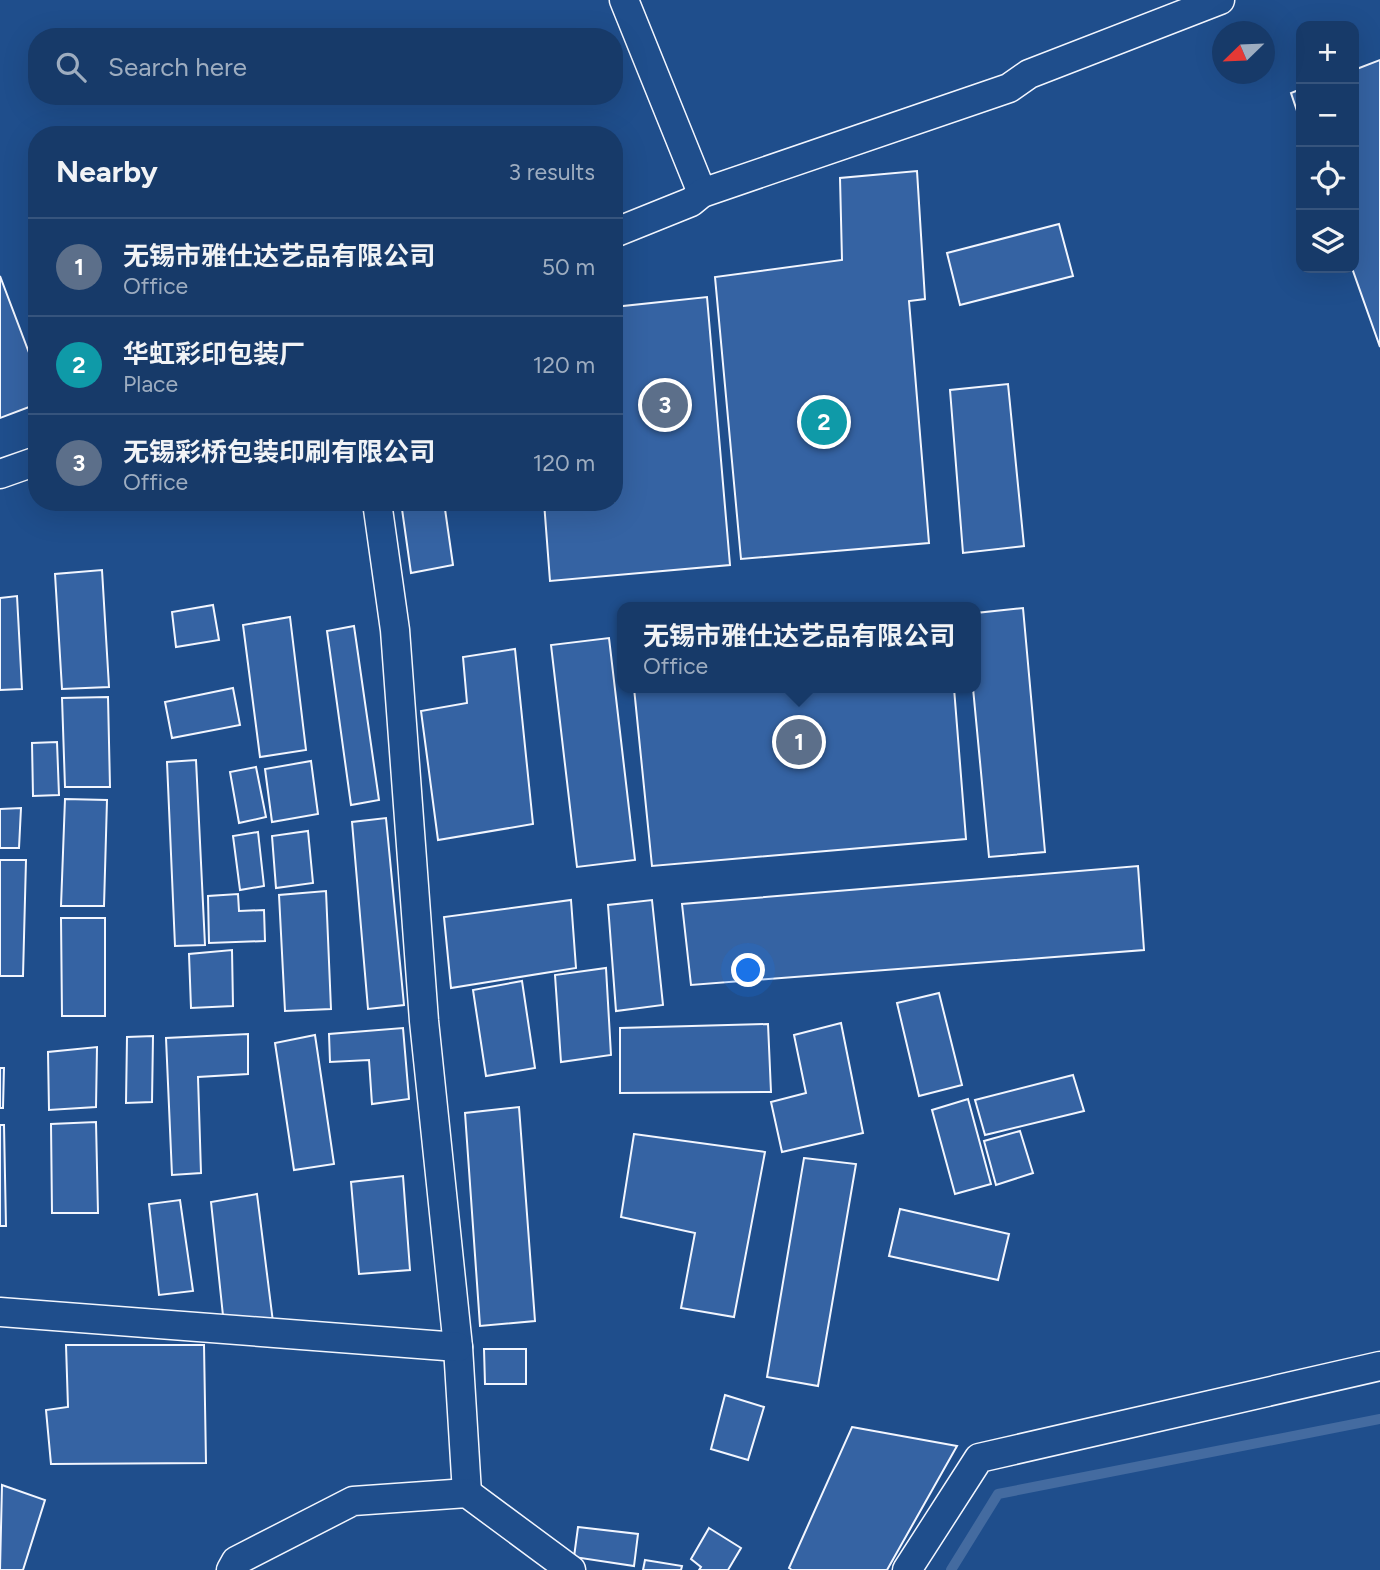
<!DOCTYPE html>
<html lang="en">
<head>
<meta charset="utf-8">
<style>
  :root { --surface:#173a69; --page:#20416f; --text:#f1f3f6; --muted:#9eadc0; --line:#36547d; --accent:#ffb74d }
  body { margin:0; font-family:Figtree,"Noto Sans SC",sans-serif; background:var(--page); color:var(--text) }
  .controls { position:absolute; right:21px; top:21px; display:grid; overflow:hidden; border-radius:14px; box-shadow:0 7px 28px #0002 }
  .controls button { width:63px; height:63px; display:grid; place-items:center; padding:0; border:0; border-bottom:2px solid var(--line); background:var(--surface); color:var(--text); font:35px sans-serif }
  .compass { position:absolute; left:1212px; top:21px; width:63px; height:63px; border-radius:50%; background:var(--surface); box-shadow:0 7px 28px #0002; rotate:247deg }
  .you { position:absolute; left:749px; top:971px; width:24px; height:24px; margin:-18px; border:5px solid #fff; border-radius:50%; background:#1a73e8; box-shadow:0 0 0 10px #1a73e833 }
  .badge { display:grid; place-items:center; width:46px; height:46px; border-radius:50%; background:var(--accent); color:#fff; font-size:23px; font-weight:700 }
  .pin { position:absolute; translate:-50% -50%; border:4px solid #fff; box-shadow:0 2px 7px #0006 }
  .popup { position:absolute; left:617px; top:602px; width:364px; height:91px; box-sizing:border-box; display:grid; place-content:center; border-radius:14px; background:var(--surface); filter:drop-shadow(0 2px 5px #0005); font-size:23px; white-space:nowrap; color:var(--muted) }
  .popup b { font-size:26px; color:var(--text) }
  .popup::after { content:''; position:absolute; left:50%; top:100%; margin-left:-14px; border:14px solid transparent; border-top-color:var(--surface) }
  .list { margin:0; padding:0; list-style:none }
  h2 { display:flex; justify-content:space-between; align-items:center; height:91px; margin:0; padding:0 28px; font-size:30px }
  h2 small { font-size:23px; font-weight:400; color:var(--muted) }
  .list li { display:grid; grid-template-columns:46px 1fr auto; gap:21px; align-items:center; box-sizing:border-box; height:98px; padding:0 28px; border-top:2px solid var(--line) }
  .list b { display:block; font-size:26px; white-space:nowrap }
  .list p { margin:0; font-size:23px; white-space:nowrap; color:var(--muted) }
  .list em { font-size:23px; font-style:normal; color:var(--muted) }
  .icon { flex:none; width:38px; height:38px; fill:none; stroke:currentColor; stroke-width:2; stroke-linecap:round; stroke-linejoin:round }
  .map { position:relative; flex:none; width:1380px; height:1570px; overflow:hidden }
  .search { position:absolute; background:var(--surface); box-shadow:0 7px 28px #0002; left:28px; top:28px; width:595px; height:77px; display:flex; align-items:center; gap:18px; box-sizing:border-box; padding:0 24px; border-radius:28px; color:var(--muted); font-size:26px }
  .panel { position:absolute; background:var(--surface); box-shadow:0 7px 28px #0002; left:28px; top:126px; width:595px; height:385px; border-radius:28px }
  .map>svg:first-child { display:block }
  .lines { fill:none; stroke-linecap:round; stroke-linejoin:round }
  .stream { stroke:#446ba0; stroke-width:10 }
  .building { fill:#3563a3; stroke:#f2f6ff; stroke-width:2 }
  .street-casing { stroke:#f2f6ff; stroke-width:31 }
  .street { stroke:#1f4e8c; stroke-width:28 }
</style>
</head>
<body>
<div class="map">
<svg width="1380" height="1570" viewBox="0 0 1380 1570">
  <rect width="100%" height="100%" fill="#1f4e8c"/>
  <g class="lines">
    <!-- stream -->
    <path class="stream" d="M951,1570L998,1494L1380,1419"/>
  </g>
  <!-- building -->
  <g class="building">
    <path d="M1380,60V347L1352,268L1354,70Z"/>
    <path d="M1301,89V123L1291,93Z"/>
    <path d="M917,171L925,299L909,301L929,543L741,559L715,277L842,260L840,178Z"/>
    <path d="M1059,224L1073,276L960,305L947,253Z"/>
    <path d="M0,276L37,374V404L0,418Z"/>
    <path d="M707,297L730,565L550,581L544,502H614V307Z"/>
    <path d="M1008,384L1024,546L963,553L950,390Z"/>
    <path d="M269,502H309L269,505Z"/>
    <path d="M401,502H444L453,565L411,573Z"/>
    <path d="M102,570L109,687L62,689L55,574Z"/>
    <path d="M17,596L22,689L0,690V598Z"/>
    <path d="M213,605L219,640L176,647L172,612Z"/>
    <path d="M1023,608L1045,852L989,857L973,688H976V613Z"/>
    <path d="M290,617L306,750L260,757L243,625Z"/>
    <path d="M354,626L379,800L351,805L327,631Z"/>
    <path d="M609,638L635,860L577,867L551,645Z"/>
    <path d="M515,649L533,824L438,840L421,711L467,703L463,657Z"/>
    <path d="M233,688L240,725L172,738L165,702Z"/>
    <path d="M634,688H954L966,839L652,866Z"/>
    <path d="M108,697L110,787H65L62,698Z"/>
    <path d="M57,742L59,795L33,796L32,743Z"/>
    <path d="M196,760L205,945L175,946L167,762Z"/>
    <path d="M311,761L318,814L272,822L265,769Z"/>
    <path d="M256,767L266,817L239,823L230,772Z"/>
    <path d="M65,799L107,800L104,906H61Z"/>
    <path d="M21,808L19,848H0V809Z"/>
    <path d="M386,818L404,1005L368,1009L352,822Z"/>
    <path d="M308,831L313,883L276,888L272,836Z"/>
    <path d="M258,832L264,886L240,890L233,836Z"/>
    <path d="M0,860H26L23,976H0Z"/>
    <path d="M1138,866L1144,950L691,985L682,904Z"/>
    <path d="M326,891L331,1009L285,1011L279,895Z"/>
    <path d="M238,894L239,911L264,910L265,941L209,943L208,896Z"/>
    <path d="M571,900L576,968L451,988L444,917Z"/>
    <path d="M652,900L663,1005L616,1011L608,905Z"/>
    <path d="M61,918H105V1016H62Z"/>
    <path d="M232,950L233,1006L191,1008L189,954Z"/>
    <path d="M606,968L611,1055L561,1062L555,975Z"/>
    <path d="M522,981L535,1068L486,1076L473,990Z"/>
    <path d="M939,993L962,1085L919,1096L897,1003Z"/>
    <path d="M841,1023L863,1133L782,1152L771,1102L806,1093L794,1035Z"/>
    <path d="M768,1024L771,1092L620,1093V1028Z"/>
    <path d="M403,1028L409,1099L372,1104L369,1060L330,1062L329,1034Z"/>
    <path d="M248,1034V1074L198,1077L201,1173L172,1175L166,1038Z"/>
    <path d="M315,1035L334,1164L294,1170L275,1043Z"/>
    <path d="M153,1036L152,1102L126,1103L127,1037Z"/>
    <path d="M97,1047L96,1107L49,1110L48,1052Z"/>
    <path d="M0,1068H4L3,1108H0Z"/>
    <path d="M1073,1075L1084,1111L985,1135L975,1100Z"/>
    <path d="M968,1099L991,1184L955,1194L932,1110Z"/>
    <path d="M519,1107L535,1321L480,1326L465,1113Z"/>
    <path d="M96,1122L98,1213H52L51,1124Z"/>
    <path d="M0,1125H4L6,1226H0Z"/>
    <path d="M1020,1131L1033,1173L996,1185L984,1141Z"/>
    <path d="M634,1134L765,1152L734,1317L681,1308L695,1233L621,1217Z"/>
    <path d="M804,1158L856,1164L818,1386L767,1377Z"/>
    <path d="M403,1176L410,1270L359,1274L351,1182Z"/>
    <path d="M257,1194L273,1322L224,1325L211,1202Z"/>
    <path d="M180,1200L193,1291L159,1295L149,1204Z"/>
    <path d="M900,1209L1009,1234L998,1280L889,1256Z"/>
    <path d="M66,1345H204L206,1463L51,1464L46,1410L68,1407Z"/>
    <path d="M484,1349H526V1384H485Z"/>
    <path d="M725,1395L764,1407L748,1460L711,1449Z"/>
    <path d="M852,1427L957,1446L887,1570H792L789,1568Z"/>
    <path d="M2,1485L45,1500L23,1570H0Z"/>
    <path d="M578,1527L638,1534L634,1566L574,1557Z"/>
    <path d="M709,1528L741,1548L728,1570H699L701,1567L691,1559Z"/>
    <path d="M645,1560L682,1566L681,1570H643Z"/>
  </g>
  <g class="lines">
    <!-- street casing -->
    <g class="street-casing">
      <g id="street">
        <path d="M624,0L702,193"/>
        <path d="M614,233L691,202L702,193L1009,88L1029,74L1220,0"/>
        <path d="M0,474L37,461"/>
        <path d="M377,502L395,630L424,1021L458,1347L467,1493"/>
        <path d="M0,1312L458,1347"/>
        <path d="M231,1570L236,1561L353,1501L467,1493L571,1570"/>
        <path d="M907,1570L979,1458L1380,1366"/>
      </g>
    </g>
    <!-- street -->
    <use href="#street" class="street"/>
  </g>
</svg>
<div class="controls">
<button>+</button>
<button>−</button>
<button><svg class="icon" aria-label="locate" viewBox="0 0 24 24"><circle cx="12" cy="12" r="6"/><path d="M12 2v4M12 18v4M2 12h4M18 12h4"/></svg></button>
<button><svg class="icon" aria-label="layers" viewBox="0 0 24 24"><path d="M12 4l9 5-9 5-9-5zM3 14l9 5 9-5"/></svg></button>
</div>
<svg class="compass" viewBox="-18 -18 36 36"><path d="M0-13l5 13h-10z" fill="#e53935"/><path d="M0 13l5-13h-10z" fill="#9eadc0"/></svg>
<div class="you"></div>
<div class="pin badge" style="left:799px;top:742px;background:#5c6f8a">1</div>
<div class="popup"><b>无锡市雅仕达艺品有限公司</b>Office</div>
<div class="pin badge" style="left:824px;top:422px;background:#0f9aa8">2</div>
<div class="pin badge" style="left:665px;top:405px;background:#5c6f8a">3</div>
<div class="search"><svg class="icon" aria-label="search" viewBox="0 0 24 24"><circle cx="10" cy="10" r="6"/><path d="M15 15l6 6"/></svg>Search here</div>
<section class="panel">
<h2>Nearby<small>3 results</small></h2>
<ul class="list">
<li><span class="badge" style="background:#5c6f8a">1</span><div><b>无锡市雅仕达艺品有限公司</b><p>Office</p></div><em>50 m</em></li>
<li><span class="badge" style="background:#0f9aa8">2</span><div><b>华虹彩印包装厂</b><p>Place</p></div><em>120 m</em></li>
<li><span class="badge" style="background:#5c6f8a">3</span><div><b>无锡彩桥包装印刷有限公司</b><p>Office</p></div><em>120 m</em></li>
</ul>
</section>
</div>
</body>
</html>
